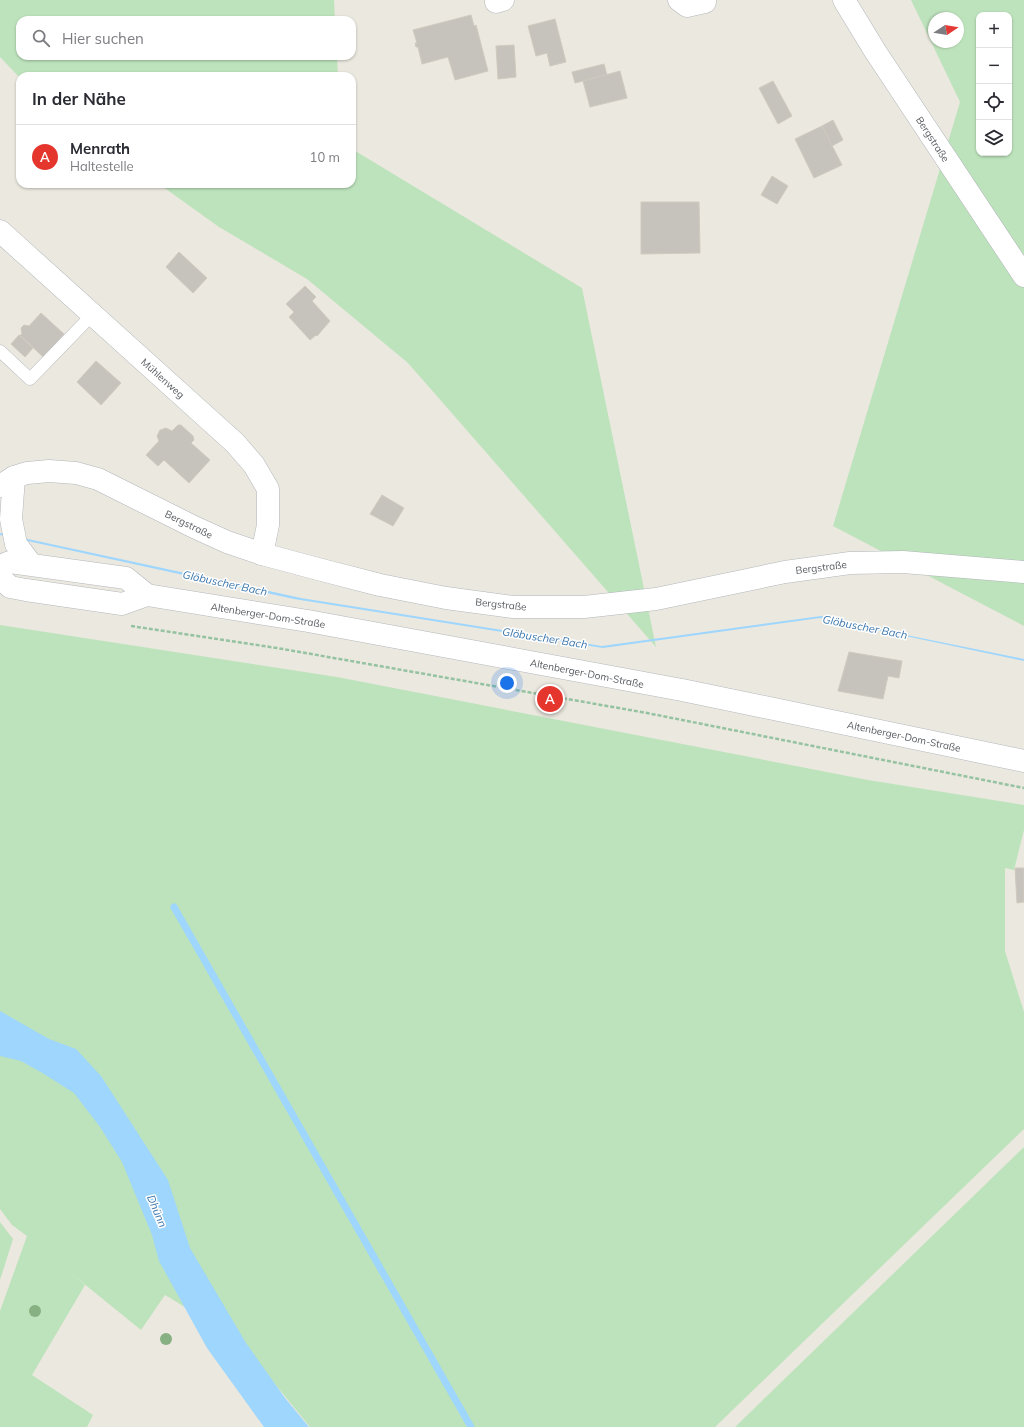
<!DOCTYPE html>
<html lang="de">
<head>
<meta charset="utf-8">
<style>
  :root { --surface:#fff; --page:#f7f7f7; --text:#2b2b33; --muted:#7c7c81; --line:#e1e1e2; --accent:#e4362d }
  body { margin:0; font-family:Mulish,sans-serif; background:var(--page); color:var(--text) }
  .controls { position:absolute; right:12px; top:12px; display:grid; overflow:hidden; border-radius:8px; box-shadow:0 1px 3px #0004 }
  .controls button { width:36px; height:36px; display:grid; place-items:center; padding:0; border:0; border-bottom:1px solid var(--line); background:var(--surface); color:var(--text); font:20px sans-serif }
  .compass { position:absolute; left:928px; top:12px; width:36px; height:36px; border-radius:50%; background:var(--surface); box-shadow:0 1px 3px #0004; rotate:78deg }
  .you { position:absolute; left:507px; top:683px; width:14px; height:14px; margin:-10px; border:3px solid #fff; border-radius:50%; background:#1a73e8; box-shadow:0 0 0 6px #1a73e833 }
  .badge { display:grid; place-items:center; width:26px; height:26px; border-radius:50%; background:var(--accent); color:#fff; font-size:13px; font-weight:700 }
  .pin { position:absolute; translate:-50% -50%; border:2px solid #fff; box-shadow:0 1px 4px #0006 }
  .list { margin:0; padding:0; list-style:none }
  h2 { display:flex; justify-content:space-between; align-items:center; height:52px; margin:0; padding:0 16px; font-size:17px }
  h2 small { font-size:13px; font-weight:400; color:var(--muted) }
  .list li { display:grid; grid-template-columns:26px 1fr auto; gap:12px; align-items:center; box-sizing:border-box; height:64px; padding:0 16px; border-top:1px solid var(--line) }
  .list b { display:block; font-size:15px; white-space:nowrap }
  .list p { margin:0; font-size:13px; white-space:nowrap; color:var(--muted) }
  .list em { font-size:13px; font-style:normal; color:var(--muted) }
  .icon { flex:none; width:22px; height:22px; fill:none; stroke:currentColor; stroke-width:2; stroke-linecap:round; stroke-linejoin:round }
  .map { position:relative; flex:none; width:1024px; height:1427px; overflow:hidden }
  .search { position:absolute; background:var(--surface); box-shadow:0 1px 3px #0004; left:16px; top:16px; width:340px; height:44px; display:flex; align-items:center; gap:10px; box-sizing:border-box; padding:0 14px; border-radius:12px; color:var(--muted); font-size:15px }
  .panel { position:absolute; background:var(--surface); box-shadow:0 1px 3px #0004; left:16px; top:72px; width:340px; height:116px; border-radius:12px }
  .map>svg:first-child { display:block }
  .green { fill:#bde3bc; fill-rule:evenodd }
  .water { fill:#9ed6fd }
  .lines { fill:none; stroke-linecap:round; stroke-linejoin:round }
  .stream { stroke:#9ed6fd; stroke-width:7 }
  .building { fill:#c6c3bd; stroke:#d0cabe }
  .service-casing { stroke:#b2b6ba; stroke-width:13 }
  .minor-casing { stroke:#b2b6ba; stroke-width:23 }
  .tertiary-casing { stroke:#b2b6ba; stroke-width:23 }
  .secondary-casing { stroke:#b3b7bc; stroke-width:23 }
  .path { stroke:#95c3a1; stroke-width:2.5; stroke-dasharray:4 2; stroke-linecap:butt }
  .service { stroke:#fff; stroke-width:12 }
  .minor { stroke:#fff; stroke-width:22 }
  .tertiary { stroke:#fff; stroke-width:22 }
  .secondary { stroke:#fff; stroke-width:22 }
  .tree { fill:#87b083 }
  .labels { text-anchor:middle; stroke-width:3; stroke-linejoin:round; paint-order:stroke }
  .street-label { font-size:10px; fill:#585c60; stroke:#fff }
  .water-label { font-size:11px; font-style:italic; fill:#3d77ad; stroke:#fff }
</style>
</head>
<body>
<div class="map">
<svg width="1024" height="1427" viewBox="0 0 1024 1427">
  <rect width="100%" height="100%" fill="#ebe8df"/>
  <!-- green -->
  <g class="green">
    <path d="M0,0H334L335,20H20V56H337L338,76H20V78L0,57Z"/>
    <path d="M911,0H1024V626L833,526L960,102ZM979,15H1009V153H979ZM934,18H958V42H934Z"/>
    <path d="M352,149L582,288L656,647L408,363L307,279L219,227L159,184H352Z"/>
    <path d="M0,625L337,677L868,780L1024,805V830L1014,870L1005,868V951L1024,1012V1129L715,1427H310L239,1340L165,1295L141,1330L67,1270L85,1285L32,1375L93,1415L87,1427H0V1311L27,1236L12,1225L0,1209Z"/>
    <path d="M1024,1147V1427H735Z"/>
    <path d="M0,1222L13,1239L0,1280Z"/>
  </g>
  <!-- water -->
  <g class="water">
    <path d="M0,533L301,598L602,646L821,616L911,636L1024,659V661L820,618L603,648L294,599L0,535Z"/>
    <path d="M0,1011L49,1039L76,1049L101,1076L168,1180L190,1248L246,1343L285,1398L309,1427H264L207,1348L159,1261L152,1235L122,1162L100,1127L74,1093L44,1074L21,1061L0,1056Z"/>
  </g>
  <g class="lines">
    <!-- stream -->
    <path class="stream" d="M174,907L471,1427"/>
  </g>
  <!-- building -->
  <g class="building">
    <path d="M471,15L474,26L476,25L488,71L455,80L448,57L422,64L418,47H416L415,43H417L413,30Z"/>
    <path d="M555,19L566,62L550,66L547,53L536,56L528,26Z"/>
    <path d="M514,45L516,77L498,79L496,46Z"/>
    <path d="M604,64L607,75L575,83L572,72Z"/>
    <path d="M620,71L627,98L590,107L583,81Z"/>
    <path d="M773,81L792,116L778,124L759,88Z"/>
    <path d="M833,120L843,140L832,146L822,126Z"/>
    <path d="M822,126L842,165L814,178L795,139Z"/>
    <path d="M772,176L788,186L777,204L761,195Z"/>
    <path d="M641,202H699L700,253L641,254Z"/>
    <path d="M179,252L207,278L193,293L166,267Z"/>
    <path d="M305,286L316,297L312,301L330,321L317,336L316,335L310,340L289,317L294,312L286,304Z"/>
    <path d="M41,313L64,334L43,357L20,335L22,334L21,328L24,325L29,326Z"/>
    <path d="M19,335L33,348L25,357L11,344Z"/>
    <path d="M96,361L121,383L101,405L77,382Z"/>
    <path d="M178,425H181L193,436L194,440L191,443L210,460L189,483L164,460L158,466L146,455L159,441L157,436L160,430L166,428L172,431Z"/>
    <path d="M382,495L404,508L393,526L370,514Z"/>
    <path d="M849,652L902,661L899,678L888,676L883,699L838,691Z"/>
    <path d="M1015,868H1024V902L1017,903Z"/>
  </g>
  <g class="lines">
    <!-- service casing -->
    <g class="service-casing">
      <path id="service" d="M0,351L30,379L92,315"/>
    </g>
    <!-- minor casing -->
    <g class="minor-casing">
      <g id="minor">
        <path d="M679,0L687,6L705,2V0"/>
        <path d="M496,2L503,0"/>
        <path d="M0,231L235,443L254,465L268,489V525L262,554"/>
      </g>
    </g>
    <!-- tertiary casing -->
    <g class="tertiary-casing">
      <g id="tertiary">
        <path d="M844,0L875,51L1024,276"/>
        <path d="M0,486L14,477L27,473L49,471L76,473L98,479L194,527L227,542L262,554L318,569L380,585L446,598L513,607H584L656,599L785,572L850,563L903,562L1024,572"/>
      </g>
    </g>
    <!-- secondary casing -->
    <g class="secondary-casing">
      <g id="secondary">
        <path d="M14,477L11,519L16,544L31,564"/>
        <path d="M0,566L10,562L126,578L147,595L308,621L682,690L1024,761"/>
        <path d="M0,577L10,587L26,590L122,604L147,595"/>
      </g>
    </g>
    <!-- path -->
    <path class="path" d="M131,626L277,648L647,713L1024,788"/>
    <!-- service -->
    <use href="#service" class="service"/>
    <!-- minor -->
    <use href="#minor" class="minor"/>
    <!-- tertiary -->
    <use href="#tertiary" class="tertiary"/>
    <!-- secondary -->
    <use href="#secondary" class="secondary"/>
  </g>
  <!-- trees -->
  <g class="tree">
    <circle cx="35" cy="1311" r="6"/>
    <circle cx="166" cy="1339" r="6"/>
  </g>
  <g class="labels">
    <!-- street labels -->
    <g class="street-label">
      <text transform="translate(933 139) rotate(57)" y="4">Bergstraße</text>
      <text transform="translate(163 378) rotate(42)" y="4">Mühlenweg</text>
      <text transform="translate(189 524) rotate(26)" y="4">Bergstraße</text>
      <text transform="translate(821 567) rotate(-7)" y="4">Bergstraße</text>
      <text transform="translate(501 604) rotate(6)" y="4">Bergstraße</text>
      <text transform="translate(268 615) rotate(9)" y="4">Altenberger-Dom-Straße</text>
      <text transform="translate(587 673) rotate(11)" y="4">Altenberger-Dom-Straße</text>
      <text transform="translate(904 736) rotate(12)" y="4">Altenberger-Dom-Straße</text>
    </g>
    <!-- water labels -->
    <g class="water-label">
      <text transform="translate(225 583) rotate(12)" y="4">Glöbuscher Bach</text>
      <text transform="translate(865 627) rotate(11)" y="4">Glöbuscher Bach</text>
      <text transform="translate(545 638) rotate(9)" y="4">Glöbuscher Bach</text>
      <text transform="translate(157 1211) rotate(67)" y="4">Dhünn</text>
    </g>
  </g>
</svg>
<div class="controls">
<button>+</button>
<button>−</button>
<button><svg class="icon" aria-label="locate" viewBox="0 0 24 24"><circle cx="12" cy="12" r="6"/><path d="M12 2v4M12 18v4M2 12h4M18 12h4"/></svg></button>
<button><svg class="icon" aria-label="layers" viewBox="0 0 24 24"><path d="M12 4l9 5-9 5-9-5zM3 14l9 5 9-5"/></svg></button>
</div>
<svg class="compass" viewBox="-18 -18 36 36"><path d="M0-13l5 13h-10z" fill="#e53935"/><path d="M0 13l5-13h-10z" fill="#7c7c81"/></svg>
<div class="you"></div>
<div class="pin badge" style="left:550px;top:699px">A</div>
<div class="search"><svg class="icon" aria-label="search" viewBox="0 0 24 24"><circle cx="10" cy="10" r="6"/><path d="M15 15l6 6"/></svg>Hier suchen</div>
<section class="panel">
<h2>In der Nähe<small></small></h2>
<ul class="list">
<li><span class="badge">A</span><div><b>Menrath</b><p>Haltestelle</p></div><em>10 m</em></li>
</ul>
</section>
</div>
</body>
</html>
